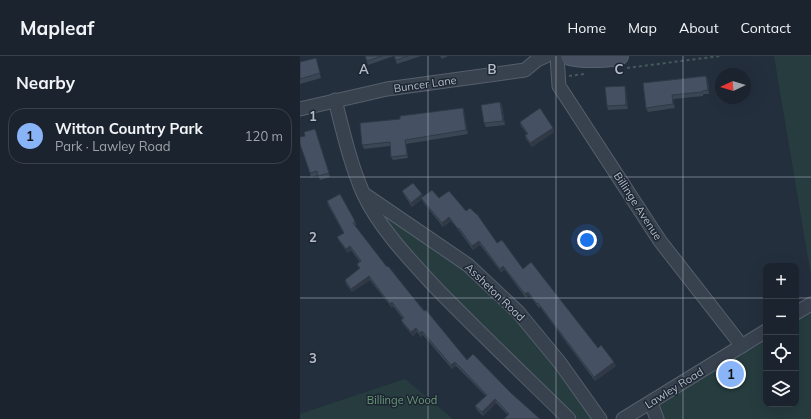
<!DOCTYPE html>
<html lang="en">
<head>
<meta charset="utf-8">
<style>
  :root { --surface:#1b232e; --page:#282f3a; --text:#f1f3f6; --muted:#a0a4aa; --line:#39404a; --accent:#8ab4f8 }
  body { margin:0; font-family:Mulish,sans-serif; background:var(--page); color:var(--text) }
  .controls { position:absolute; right:12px; bottom:12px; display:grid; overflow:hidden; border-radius:8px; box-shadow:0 4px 16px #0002 }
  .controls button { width:36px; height:36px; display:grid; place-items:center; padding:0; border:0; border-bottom:1px solid var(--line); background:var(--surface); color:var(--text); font:20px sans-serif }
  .compass { position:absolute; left:415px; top:12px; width:36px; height:36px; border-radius:50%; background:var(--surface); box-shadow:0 4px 16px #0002; rotate:266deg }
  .you { position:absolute; left:287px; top:184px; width:14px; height:14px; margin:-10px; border:3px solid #fff; border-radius:50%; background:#1a73e8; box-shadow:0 0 0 6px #1a73e833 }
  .badge { display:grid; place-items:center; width:26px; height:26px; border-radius:50%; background:var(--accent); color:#111; font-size:13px; font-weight:700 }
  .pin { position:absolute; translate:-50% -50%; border:2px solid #fff; box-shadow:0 1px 4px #0006 }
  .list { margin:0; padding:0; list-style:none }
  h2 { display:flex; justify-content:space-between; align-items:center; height:52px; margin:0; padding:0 16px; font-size:17px }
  h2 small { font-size:13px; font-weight:400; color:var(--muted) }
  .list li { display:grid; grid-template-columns:26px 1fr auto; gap:12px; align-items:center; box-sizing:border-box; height:56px; margin:0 8px 8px; padding:0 8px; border:1px solid var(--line); border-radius:16px }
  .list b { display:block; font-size:15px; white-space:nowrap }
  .list p { margin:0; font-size:13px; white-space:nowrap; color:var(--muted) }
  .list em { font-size:13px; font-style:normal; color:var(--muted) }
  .icon { flex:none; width:22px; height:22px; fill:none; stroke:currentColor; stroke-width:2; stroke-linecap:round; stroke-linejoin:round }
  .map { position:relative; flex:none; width:511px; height:363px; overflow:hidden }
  header { display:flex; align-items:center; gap:24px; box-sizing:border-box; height:56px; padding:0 20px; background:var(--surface); border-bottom:1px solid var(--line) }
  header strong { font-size:19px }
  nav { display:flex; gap:22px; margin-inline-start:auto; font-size:14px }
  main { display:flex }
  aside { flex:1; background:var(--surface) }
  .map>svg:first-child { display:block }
  .green { fill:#263c3f }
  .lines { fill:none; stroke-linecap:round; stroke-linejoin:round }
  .street-casing { stroke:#565f6c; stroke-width:15 }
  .secondary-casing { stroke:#565f6c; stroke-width:20 }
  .path { stroke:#44595c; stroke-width:2; stroke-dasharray:3 3; stroke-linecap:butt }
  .street { stroke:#38414e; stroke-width:13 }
  .secondary { stroke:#465061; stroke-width:18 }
  .wall { fill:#3b4654 }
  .shaded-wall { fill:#303945 }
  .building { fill:#455162; stroke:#303945 }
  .grid { fill:none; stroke:#b4bcc9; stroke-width:1; stroke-opacity:0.55 }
  .labels { text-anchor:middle; stroke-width:3; stroke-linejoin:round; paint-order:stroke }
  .street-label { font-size:11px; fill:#b4bcc9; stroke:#1d2633 }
  .park-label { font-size:11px; fill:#6b9a76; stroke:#1d2633 }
  .grid-label { font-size:13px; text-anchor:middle; font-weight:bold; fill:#b4bcc9; stroke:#1d2633; stroke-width:3; stroke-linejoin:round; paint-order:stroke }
</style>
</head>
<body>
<header>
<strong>Mapleaf</strong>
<nav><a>Home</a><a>Map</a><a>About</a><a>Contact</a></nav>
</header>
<main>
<aside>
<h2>Nearby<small></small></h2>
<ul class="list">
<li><span class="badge">1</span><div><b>Witton Country Park</b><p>Park · Lawley Road</p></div><em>120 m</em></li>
</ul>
</aside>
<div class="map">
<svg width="511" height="363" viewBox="0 0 511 363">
  <rect width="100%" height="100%" fill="#242f3e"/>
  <!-- green -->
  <g class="green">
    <path d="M474,0H511V220Z"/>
    <path d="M81,154C112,175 143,196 172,220C219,259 255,309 291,358L292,363H277L192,281L110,197L79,157Z"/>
    <path d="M511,248V363H358L351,347L466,275V348H496V257Z"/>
    <path d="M105,323L153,363H0V358Z"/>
  </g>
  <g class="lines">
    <!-- street casing -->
    <g class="street-casing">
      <g id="street">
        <path d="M257,0L259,30L360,185L442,290"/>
        <path d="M35,44C43,75 50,107 63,137C79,172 111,205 137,233C180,277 225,320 269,363"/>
        <path d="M0,53L87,33L225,14L237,4L246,0"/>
        <path d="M67,140L168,209L218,256L260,307L300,363"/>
        <path d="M496,257L511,248"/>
        <path d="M351,347L357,363"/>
        <path d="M323,363L466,275"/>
      </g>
    </g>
    <!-- secondary casing -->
    <g class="secondary-casing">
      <path id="secondary" d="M270,0C286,4 304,2 319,0"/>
    </g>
    <!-- path -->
    <g class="path">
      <path d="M327,12L420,0"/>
      <path d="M269,20L284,18"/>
    </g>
    <!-- street -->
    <use href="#street" class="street"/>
    <!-- secondary -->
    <use href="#secondary" class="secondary"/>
  </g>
  <!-- wall -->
  <g class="wall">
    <path d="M65,0H121L97,8L94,0L68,9Z"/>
    <path d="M140,0H148L142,3Z"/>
    <path d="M16,2L21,22L0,28V6Z"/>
    <path d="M406,20L408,24L409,38H403V40L373,43L375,52L348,56L346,52Z"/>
    <path d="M326,34L328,53L308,54L307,50Z"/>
    <path d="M200,46L202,50L205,69L186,71L184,67Z"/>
    <path d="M163,52L164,56L168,78L106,88L108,102L93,104L91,101L90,90L64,93L62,89L100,63Z"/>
    <path d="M220,66L253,72L254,76L232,91L226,83L225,79L227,78L221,70Z"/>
    <path d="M15,73L30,121L20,124L18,119L11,121L10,117L5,80Z"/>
    <path d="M102,135L122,138L123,141L139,142L166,155L197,187L223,213L298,292L316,310L295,325L240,251L239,252L229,239L226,242L205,214L201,216L180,189L173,194L160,176L151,165L143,171L123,146L122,143L112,151L104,139Z"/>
    <path d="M27,145L55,165L56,169L55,170L87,211L167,304L211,337L240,363L208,359L196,347L183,360L177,354L175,350L186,340L156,310L152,313L123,279L121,281L117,276L113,280L103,268L101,264L103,263L93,250L92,252L70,224L52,236L46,228L45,224L59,213L57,208L60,206L51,194L48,197L39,185L37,181L44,178L28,149Z"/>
  </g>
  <!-- shaded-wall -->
  <g class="shaded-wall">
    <path d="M406,20L408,24L409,38L408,34Z"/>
    <path d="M325,30L326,34L328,53L326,49Z"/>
    <path d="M372,39L373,43L375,52L373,48Z"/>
    <path d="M200,46L202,50L205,69L203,65Z"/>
    <path d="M163,52L164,56L168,78L166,74Z"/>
    <path d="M253,72L254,76L232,91L230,87Z"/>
    <path d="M105,84L106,88L108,102L107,99Z"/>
    <path d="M122,138L124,142H121L122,143L112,151L111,147Z"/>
    <path d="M149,161L151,165L143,171L142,167Z"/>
    <path d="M179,185L180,189L173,194L172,190Z"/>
    <path d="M50,190L51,194L48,197L46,193Z"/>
    <path d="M203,210L205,214L201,216L200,213Z"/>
    <path d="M69,220L70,224L52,236L51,233Z"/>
    <path d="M228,236L229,239L226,242L225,238Z"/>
    <path d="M92,246L93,250L92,252L90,248Z"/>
    <path d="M116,272L117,276L113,280L111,276Z"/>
    <path d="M122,275L123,279L121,281L120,277Z"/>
    <path d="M155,306L156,310L152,313L151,309Z"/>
    <path d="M314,306L316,310L295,325L294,321Z"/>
    <path d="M195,343L196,347L183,360L182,356Z"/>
  </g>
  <!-- building -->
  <g class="building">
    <path d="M65,0H82L67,5Z"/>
    <path d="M94,0H108L96,4Z"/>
    <path d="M16,2L20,17L0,23V6Z"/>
    <path d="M406,20L408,34L402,35V36L372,39L373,48L346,52L343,27Z"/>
    <path d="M325,30L326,49L307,50L305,31Z"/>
    <path d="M200,46L203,65L184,67L181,49Z"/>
    <path d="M163,52L166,74L105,84L107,99L91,101L90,86L62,89L60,67L100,63V60Z"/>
    <path d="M240,52L253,72L230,87L225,79L228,78L220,66Z"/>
    <path d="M15,73L29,117L18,120L17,115L10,117L0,88V81L5,80L4,76Z"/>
    <path d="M113,127L122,138L111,147L102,135Z"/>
    <path d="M132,134L139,142L149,135L166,155L170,152L176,158H177L197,187L202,184L223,213L231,206L298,292L301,289L314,306L294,321L238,247L237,248L228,236L225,238L203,210L200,213L179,185L172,190L159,172L158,173L149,161L142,167L121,142Z"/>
    <path d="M40,138L55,165L53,167L87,211L88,210L124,255L126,254L167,304L173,298L211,337L240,363H204L209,358L195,343L182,356L175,350L187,339L155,306L151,309L122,275L120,277L116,272L111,276L101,264L104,262L92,246L90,248L69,220L51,233L45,224L60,212L57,208L61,205L50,190L46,193L37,181L44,177L27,145Z"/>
  </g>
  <!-- grid -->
  <path class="grid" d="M128,0V363M256,0V363M383,0V363M0,121H511M0,242H466M496,242H511"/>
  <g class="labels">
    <!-- street labels -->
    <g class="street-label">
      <text transform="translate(125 28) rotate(-8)" y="4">Buncer Lane</text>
      <text transform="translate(338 150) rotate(57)" y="4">Billinge Avenue</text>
      <text transform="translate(195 236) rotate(44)" y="4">Assheton Road</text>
      <text transform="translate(374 332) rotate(-32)" y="4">Lawley Road</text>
    </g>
    <!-- park labels -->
    <g class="park-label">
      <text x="102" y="348">Billinge Wood</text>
    </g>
  </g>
  <g class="grid-label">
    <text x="64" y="18">A</text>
    <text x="192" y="18">B</text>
    <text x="319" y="18">C</text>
    <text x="13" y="65">1</text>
    <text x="13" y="186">2</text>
    <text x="13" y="307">3</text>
  </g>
</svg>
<div class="controls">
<button>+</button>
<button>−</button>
<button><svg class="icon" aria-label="locate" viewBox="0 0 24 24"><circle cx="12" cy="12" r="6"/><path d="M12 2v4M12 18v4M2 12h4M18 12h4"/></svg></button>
<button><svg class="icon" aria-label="layers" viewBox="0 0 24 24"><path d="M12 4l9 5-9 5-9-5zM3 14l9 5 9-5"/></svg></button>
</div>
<svg class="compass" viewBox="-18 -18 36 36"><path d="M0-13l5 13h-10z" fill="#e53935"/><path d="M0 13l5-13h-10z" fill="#a0a4aa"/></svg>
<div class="you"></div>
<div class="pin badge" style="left:431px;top:318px">1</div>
</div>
</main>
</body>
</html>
